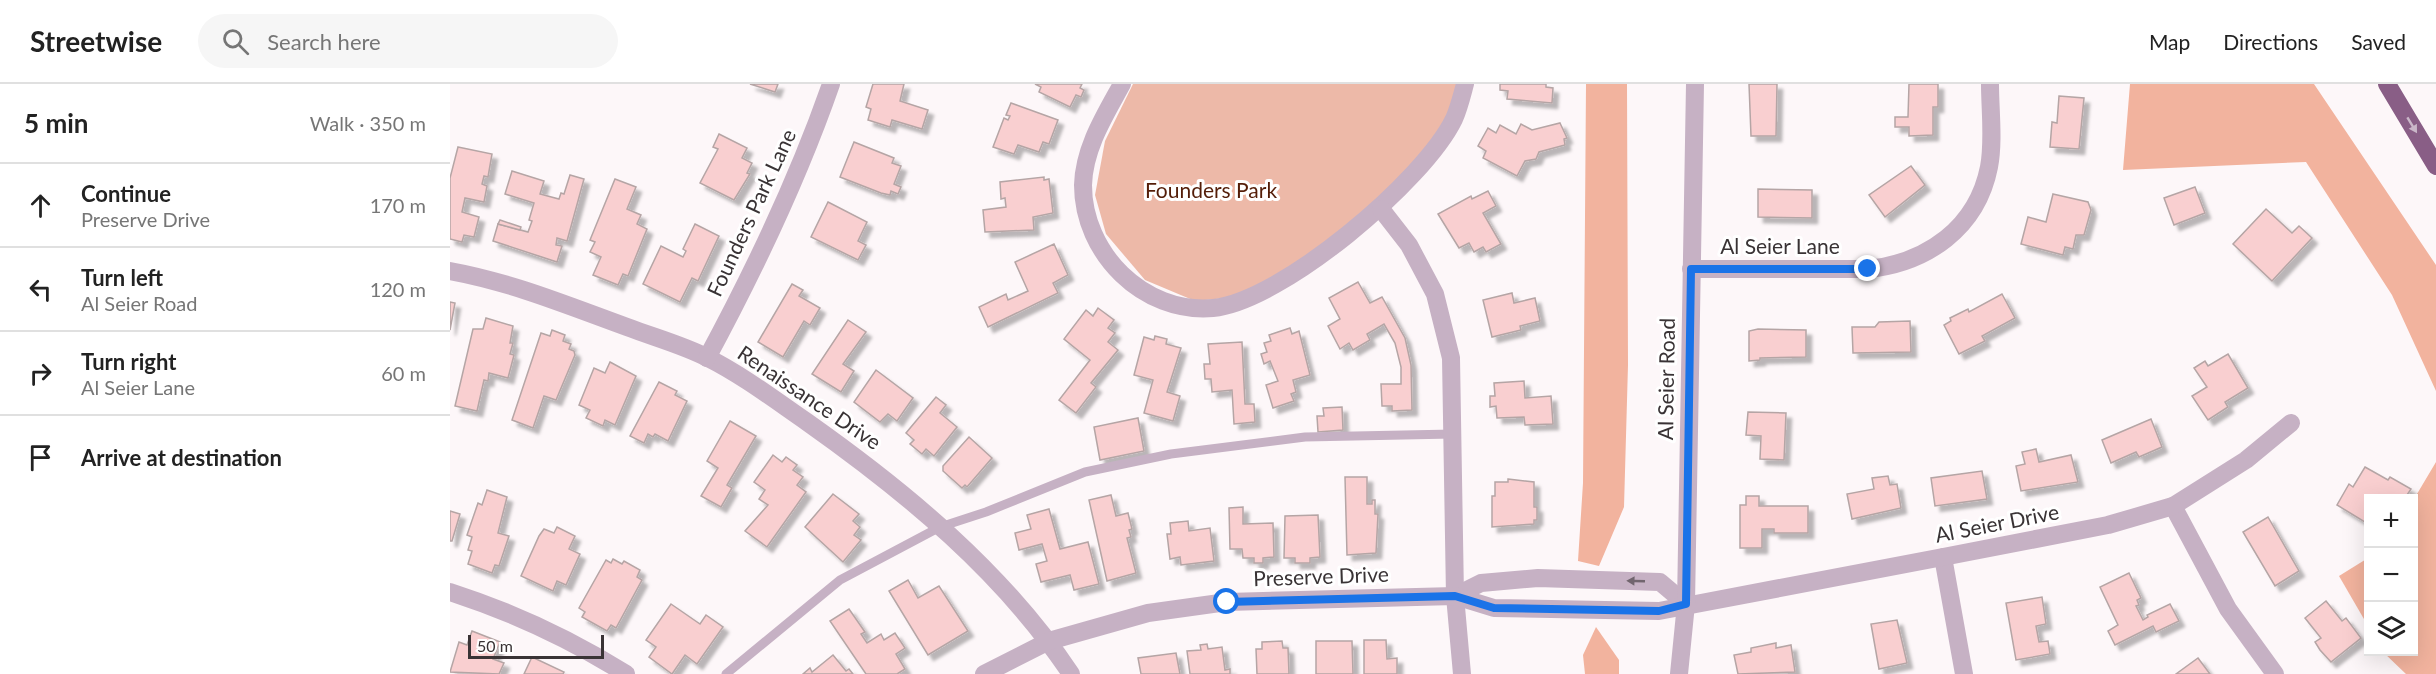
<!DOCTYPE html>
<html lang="en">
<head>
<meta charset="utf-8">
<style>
  :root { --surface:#fff; --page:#f6f6f6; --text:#222; --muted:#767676; --line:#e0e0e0 }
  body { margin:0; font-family:Lato,sans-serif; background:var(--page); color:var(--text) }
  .controls { position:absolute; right:18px; bottom:18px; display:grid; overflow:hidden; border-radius:0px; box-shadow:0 6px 24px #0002 }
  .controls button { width:54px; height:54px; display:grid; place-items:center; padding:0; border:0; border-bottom:2px solid var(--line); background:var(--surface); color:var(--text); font:30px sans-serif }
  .scale { position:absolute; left:18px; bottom:15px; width:136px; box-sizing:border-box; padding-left:6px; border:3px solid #393335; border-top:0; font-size:16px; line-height:21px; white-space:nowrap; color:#393335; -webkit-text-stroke:4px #fff; paint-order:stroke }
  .stop { position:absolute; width:18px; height:18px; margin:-14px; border:4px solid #1a73e8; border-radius:50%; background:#fff }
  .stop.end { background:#1a73e8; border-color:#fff; box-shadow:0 2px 6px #0008 }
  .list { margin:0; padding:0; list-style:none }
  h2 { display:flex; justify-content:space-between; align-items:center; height:78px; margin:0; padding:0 24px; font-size:26px }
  h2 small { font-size:20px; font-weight:400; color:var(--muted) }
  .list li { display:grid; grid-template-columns:39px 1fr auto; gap:18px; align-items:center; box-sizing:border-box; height:84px; padding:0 24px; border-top:2px solid var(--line) }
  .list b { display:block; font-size:22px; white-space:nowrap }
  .list p { margin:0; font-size:20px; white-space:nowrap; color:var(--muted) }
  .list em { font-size:20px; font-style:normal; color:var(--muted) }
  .icon { flex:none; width:33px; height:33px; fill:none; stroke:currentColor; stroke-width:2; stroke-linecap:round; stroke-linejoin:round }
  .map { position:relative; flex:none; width:1986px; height:590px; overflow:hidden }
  header { display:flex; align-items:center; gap:36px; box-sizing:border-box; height:84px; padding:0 30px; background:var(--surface); border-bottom:2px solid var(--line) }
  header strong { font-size:28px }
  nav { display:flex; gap:33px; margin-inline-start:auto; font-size:21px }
  .search { width:420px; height:54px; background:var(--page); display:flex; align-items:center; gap:15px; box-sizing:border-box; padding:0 21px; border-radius:33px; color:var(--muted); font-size:22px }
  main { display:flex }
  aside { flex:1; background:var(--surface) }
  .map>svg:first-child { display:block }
  .green { fill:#edb9a8 }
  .forest { fill:#f2b39e }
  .building { fill:#f9cfd0; stroke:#b5a5a5; stroke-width:1.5; filter:url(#shadow) }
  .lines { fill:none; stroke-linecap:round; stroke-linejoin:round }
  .service { stroke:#c6b1c4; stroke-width:9 }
  .minor { stroke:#c6b1c4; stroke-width:18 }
  .tertiary { stroke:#c6b1c4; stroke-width:18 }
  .motorway { stroke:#895e86; stroke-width:18 }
  .oneway { fill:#cab7c9 }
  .oneway2 { fill:#71656e }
  .route { stroke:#1a73e8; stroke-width:8 }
  .labels { text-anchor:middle; stroke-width:6; stroke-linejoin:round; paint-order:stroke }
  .park-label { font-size:21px; fill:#541d08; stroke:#fff }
  .street-label { font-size:21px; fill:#393335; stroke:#fff }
</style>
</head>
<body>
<header>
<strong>Streetwise</strong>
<div class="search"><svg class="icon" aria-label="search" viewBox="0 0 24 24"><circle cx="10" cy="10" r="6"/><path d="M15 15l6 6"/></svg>Search here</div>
<nav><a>Map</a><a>Directions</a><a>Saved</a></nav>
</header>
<main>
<aside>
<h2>5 min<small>Walk · 350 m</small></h2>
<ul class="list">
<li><svg class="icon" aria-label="ahead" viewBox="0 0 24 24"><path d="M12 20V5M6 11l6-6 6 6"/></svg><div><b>Continue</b><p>Preserve Drive</p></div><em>170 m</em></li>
<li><svg class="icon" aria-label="left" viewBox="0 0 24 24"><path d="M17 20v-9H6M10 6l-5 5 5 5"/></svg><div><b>Turn left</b><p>Al Seier Road</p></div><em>120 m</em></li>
<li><svg class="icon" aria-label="right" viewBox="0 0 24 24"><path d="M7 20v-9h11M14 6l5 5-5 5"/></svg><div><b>Turn right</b><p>Al Seier Lane</p></div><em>60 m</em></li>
<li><svg class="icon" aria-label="arrive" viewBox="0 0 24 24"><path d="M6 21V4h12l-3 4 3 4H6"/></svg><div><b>Arrive at destination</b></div></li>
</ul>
</aside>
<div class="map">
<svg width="1986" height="590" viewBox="0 0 1986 590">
  <defs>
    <filter id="shadow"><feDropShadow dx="5.5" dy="5.5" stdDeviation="1.5" flood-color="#0004"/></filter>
  </defs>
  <rect width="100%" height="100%" fill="#fdf7f9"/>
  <!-- green -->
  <path class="green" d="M683,0H1012L1002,33L930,126L796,212L745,217L695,196L656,150L645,111L655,57Z"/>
  <!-- forest -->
  <g class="forest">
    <path d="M1136,0H1177L1178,281L1174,423L1149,482L1128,477L1133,399Z"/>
    <path d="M1680,0H1864L1986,181V307L1942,211L1856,78L1673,86Z"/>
    <path d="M1986,378V590H1956L1933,568H1964V415Z"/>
    <path d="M1918,474V542L1889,492Z"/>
    <path d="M1146,543L1169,576V590H1135L1133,571Z"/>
  </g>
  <!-- building -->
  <g class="building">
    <path d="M300,0H328L325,8Z"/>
    <path d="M423,0H454L450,17L478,26L472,45L442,36L440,43L418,36L421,25L416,23Z"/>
    <path d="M585,0H632L630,4L634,6L631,13L626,11L620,23L589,8L591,3Z"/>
    <path d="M1050,0H1096V3L1103,4L1102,19L1057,15L1058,7L1050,6Z"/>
    <path d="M1299,0H1327L1326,52H1301Z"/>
    <path d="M1459,0H1488V23H1483V51L1459,52V43H1445V33H1458Z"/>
    <path d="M1609,12L1634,14L1629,65L1600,63L1602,38L1607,39Z"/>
    <path d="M561,19L608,36L599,60L593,58L589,68L568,61L564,70L543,63L554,34L558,36L560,32L556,31Z"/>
    <path d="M1110,39L1117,54L1114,55L1115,61L1089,68L1086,75L1075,77L1067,92L1033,74L1036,67L1028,62L1038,44L1046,49L1050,41L1066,50L1071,40L1082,46Z"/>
    <path d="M269,50L297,64L292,74L302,79L297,89L300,90L284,116L250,99L268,65L263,63Z"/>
    <path d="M404,58L444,74L442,79L451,82L444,100L451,103L448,110L441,107L440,111L431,109L390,93Z"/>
    <path d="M8,63L42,70L38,93L34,92L32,100L37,102L34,118L15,114L12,128L29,133L24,153L14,151L12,158L0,155V94Z"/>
    <path d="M1461,82L1475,101L1435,133L1419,111Z"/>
    <path d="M62,87L94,97L90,110L109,115L111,109L114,110L120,91L134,95L117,157L107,154L106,161L112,162L107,178L43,157L48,140L78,148L82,137L79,136L84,119L55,110Z"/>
    <path d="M594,93V96L599,95L603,129L583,133L584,146L535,148L533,126L556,123L555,114L551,115L550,98Z"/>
    <path d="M165,95L186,103L177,125L191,131L187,140L197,145L178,192L173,190L168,201L143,191L151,173L140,168L145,158L140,156Z"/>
    <path d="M1745,103L1755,129L1724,141L1714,114Z"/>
    <path d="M1308,105L1362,106V134L1308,133Z"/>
    <path d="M1038,107L1046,122L1033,129L1051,160L1036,168L1033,163L1024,168L1019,159L1009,164L988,130L1021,112L1022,115Z"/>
    <path d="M1603,110L1638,118L1641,126L1634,151H1626L1623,165L1615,163L1613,171L1571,160L1578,133L1596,138Z"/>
    <path d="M378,118L417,138L408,157L416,161L408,176L361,153Z"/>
    <path d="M1816,125L1842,149L1849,142L1862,154L1822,197L1783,160Z"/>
    <path d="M50,136L71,143L70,146L48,140Z"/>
    <path d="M245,140L269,152L248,197L242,194L230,218L193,200L211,162L233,173L236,167L233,165Z"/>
    <path d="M604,160L618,191L603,199L608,209L538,243L529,223L556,210L558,216L578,207L565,178Z"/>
    <path d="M908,198L920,219L932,213L955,254L961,281L962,326L942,327V322H932L931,300H951V283L945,259L934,240L917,250L920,256L903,266L899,259L890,265L878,242L890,235L879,214Z"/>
    <path d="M342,200L353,206L349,212L370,224L360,241L354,237L333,273L308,258Z"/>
    <path d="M1062,209L1064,219L1085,214L1090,237L1070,242L1071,246L1042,253L1033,216Z"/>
    <path d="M1552,210L1565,234L1532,252L1535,257L1509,270L1494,241L1501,237L1500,234L1518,225L1519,228Z"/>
    <path d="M0,218L5,219L0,246Z"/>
    <path d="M648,224L664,236L658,244L665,249L658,258L668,266L641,299L646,303L626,329L609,316L640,276L614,255L636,226L643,232Z"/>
    <path d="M36,234L63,242L60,259H63L60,270L64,271L58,294L39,289L38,297L34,296L27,327L5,322L23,245H33Z"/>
    <path d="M398,236L416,248L393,280L404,287L391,308L362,290Z"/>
    <path d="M1460,237L1461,268L1403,269L1402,243H1425L1429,238Z"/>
    <path d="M840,244L842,250L849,247L860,291L843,296L846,308L841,310L844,317L823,324L816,301L828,297L820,277L814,280L811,270L817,268L814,259L821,257L819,251Z"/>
    <path d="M1308,245L1356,246V273L1310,274V276L1299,277V247Z"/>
    <path d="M102,246L115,251L113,257L121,260L119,265L124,267L125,271L106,316L94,312L83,344L62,336L91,249L100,252Z"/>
    <path d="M705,252L717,255L716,260L731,264L717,308L730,312L723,337L694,329L703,296L684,291L694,253L704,256Z"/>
    <path d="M792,258L795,320H804L805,338L784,340L782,306L762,308L761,295H755L754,280H760L758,260Z"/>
    <path d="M1778,270L1798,304L1775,318L1778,323L1758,336L1742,312L1757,303L1744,284L1755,277L1758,282Z"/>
    <path d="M160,278L186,292L165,341L155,336L153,342L136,334L140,326L129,321L144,284L155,289Z"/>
    <path d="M426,286L463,314L447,337L438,330L430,338L404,318Z"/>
    <path d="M1074,297L1075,314L1101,312L1103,340L1075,341L1074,333L1047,334L1046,322L1040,323V312H1045L1044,299Z"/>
    <path d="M209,298L227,307L225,311L237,317L218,357L205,350L203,353L198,350L194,359L180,352Z"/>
    <path d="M486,313L496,321L490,329L507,343L484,372L476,365L472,370L460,360L464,356L456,349Z"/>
    <path d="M892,323L893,346L868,348L867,332H874L873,324Z"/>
    <path d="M1298,328L1336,329L1334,376L1310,375L1311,352L1296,351Z"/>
    <path d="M688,334L694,367L650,376L644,343Z"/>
    <path d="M1701,335L1712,363L1689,373L1686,368L1661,379L1652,356Z"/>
    <path d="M280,337L306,352L277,401L282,404L271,423L251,412L268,384L257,377Z"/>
    <path d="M519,353L542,374L517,403L515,401L512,404L493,387V382Z"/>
    <path d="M1586,365L1589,378L1621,371L1628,398L1571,407L1566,382L1575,380L1572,368Z"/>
    <path d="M323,371L332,378L336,373L347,381L343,386L353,393L347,401L356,408L317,463L295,447L318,421L309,415L315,406L304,398Z"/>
    <path d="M1915,383L1938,396L1940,393L1961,405L1955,414H1918V440L1887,421L1899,400L1903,403Z"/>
    <path d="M1532,387L1537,415L1485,422L1481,394Z"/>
    <path d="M1438,392L1440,401L1447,400L1451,424L1402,435L1397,410L1424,405L1422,394Z"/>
    <path d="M895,393H917V420H922V416H925V430H928L926,469L897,471Z"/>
    <path d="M1058,395L1084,398V423H1087V436H1084V440L1042,443V412H1045V398H1058Z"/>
    <path d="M37,406L57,413L48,449L59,452L49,482L45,481L42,489L18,480L22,467L18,466L22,453L17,451L28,419L32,421Z"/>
    <path d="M383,410L409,430L403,437L410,443L404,451L411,456L393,478L355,443Z"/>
    <path d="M661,411L666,432L678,429L682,445L679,446L681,453L677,454L686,489L657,497L639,416Z"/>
    <path d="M1296,412H1309V422H1358V449H1324V445H1312V464H1290V421H1296Z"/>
    <path d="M793,423V440L823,439L824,473L813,474V479H804V474H793L792,465H780L779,424Z"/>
    <path d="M599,425L610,465L638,458L649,500L624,506L620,491L591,498L586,480L597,477L592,460L569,466L565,449L581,445L577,431Z"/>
    <path d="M0,427L10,430L2,457H0Z"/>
    <path d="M868,431L870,473L860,474V479H845V474H834L835,432Z"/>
    <path d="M1818,433L1849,487L1825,502L1793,448Z"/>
    <path d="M738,437L739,447L760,444L764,477L731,481L730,473L720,475L717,450H721L720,439Z"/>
    <path d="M107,443L125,452L119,465L130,470L116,501L107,497L103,507L71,492L89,452L94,445L104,449Z"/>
    <path d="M163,475L172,480L174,477L190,486L187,493L192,496L166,544L161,541L157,547L132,533L135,528L129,524L156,476L161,479Z"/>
    <path d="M1679,489L1691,514L1687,516L1689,521L1686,522L1693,536L1698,533L1697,531L1720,520L1729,537L1706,548L1703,542L1665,561L1658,547L1668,541L1650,503Z"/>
    <path d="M458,496L468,514L489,502L518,547L478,571L439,507Z"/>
    <path d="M1592,513L1596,540L1586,542L1589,558L1598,557L1600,570L1566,576L1556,519Z"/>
    <path d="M1876,517L1892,537L1896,534L1911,554L1881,578L1870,566L1865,558L1871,554L1855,534Z"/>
    <path d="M221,520L250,540L256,531L273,543L247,580L235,571L222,590L199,573L206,563L196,556Z"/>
    <path d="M399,525L415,548L411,550L417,559L431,550L434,556L445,549L455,564L446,570L455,585L447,590H416L380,537Z"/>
    <path d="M1447,536L1457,579L1429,585L1421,540Z"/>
    <path d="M22,547L50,558L43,575L54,579L49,590L0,588L9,558L17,561Z"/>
    <path d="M914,556H936L937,575L947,574V590H914Z"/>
    <path d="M832,557L833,564H838L839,590H807L806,565H812V558Z"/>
    <path d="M866,557H902L903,590H866Z"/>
    <path d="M1326,559V564L1341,561L1345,588L1288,590L1284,571L1301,568V564Z"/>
    <path d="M757,560L758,565L772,563L775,586L780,585V590H740L737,567L751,566L750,561Z"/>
    <path d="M726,569L730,590H691L688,574Z"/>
    <path d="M383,571L396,587L399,585L403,590H353L360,584L362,588Z"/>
    <path d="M82,573L114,588L113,590H74Z"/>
    <path d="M1748,574L1760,590H1726Z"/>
  </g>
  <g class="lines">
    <!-- service -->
    <path class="service" d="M276,590L390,496L490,443L536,428L635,388L721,370L855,353L1003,350"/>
    <!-- minor -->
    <g class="minor">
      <path d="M672,0C655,31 634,64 633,101C633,169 693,230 763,224C832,217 974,97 1004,35C1009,24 1012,11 1015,0"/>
      <path d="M931,125L959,161L985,210L1001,274L1005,512L1012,590"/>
      <path d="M1241,185H1418C1477,179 1527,144 1539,83C1544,57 1540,26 1540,0"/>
      <path d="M0,187C61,198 119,222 177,243C203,253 233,261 258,274C292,291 325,316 357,338C456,408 553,488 621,590"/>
      <path d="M257,274C305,185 348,95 381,0"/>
      <path d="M1723,422L1778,525L1825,590"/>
      <path d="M1493,473L1514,590"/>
      <path d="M0,508C62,528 120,555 176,590"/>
      <path d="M1005,512L1031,499L1088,494L1210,498L1236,520"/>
      <path d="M534,590L599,557L698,529L777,518L1005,512L1044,524L1209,527L1493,473L1658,441L1723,422L1796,376L1841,339"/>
    </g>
    <!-- tertiary -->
    <path class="tertiary" d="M1229,590L1236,520L1245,0"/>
    <!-- motorway -->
    <path class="motorway" d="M1937,0L1986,82"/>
  </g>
  <!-- one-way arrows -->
  <defs><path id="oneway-solid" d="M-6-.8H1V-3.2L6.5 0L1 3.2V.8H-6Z" transform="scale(1.5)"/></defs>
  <use class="oneway" href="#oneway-solid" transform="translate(1962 41) rotate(59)"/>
  <use class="oneway2" href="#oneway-solid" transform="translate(1186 497) rotate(-178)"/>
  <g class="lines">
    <!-- route -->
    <path class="route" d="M777,518L1005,512L1044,524L1209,527L1236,520L1241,185H1418"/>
  </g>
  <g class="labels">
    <!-- park labels -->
    <g class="park-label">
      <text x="761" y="114">Founders Park</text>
    </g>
    <!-- street labels -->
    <g class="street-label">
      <text transform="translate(302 129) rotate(-65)" y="7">Founders Park Lane</text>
      <text x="1330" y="170">Al Seier Lane</text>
      <text transform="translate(1217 295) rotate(-89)" y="7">Al Seier Road</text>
      <text transform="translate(359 314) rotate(34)" y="7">Renaissance Drive</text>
      <text transform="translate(1547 440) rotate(-11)" y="7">Al Seier Drive</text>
      <text transform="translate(871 493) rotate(-2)" y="7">Preserve Drive</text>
    </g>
  </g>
</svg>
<div class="controls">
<button>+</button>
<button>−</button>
<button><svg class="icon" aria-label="layers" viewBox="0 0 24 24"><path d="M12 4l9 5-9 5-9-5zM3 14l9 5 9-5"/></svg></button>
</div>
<div class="scale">50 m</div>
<div class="stop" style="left:777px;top:518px"></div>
<div class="stop end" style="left:1418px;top:185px"></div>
</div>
</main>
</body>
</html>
